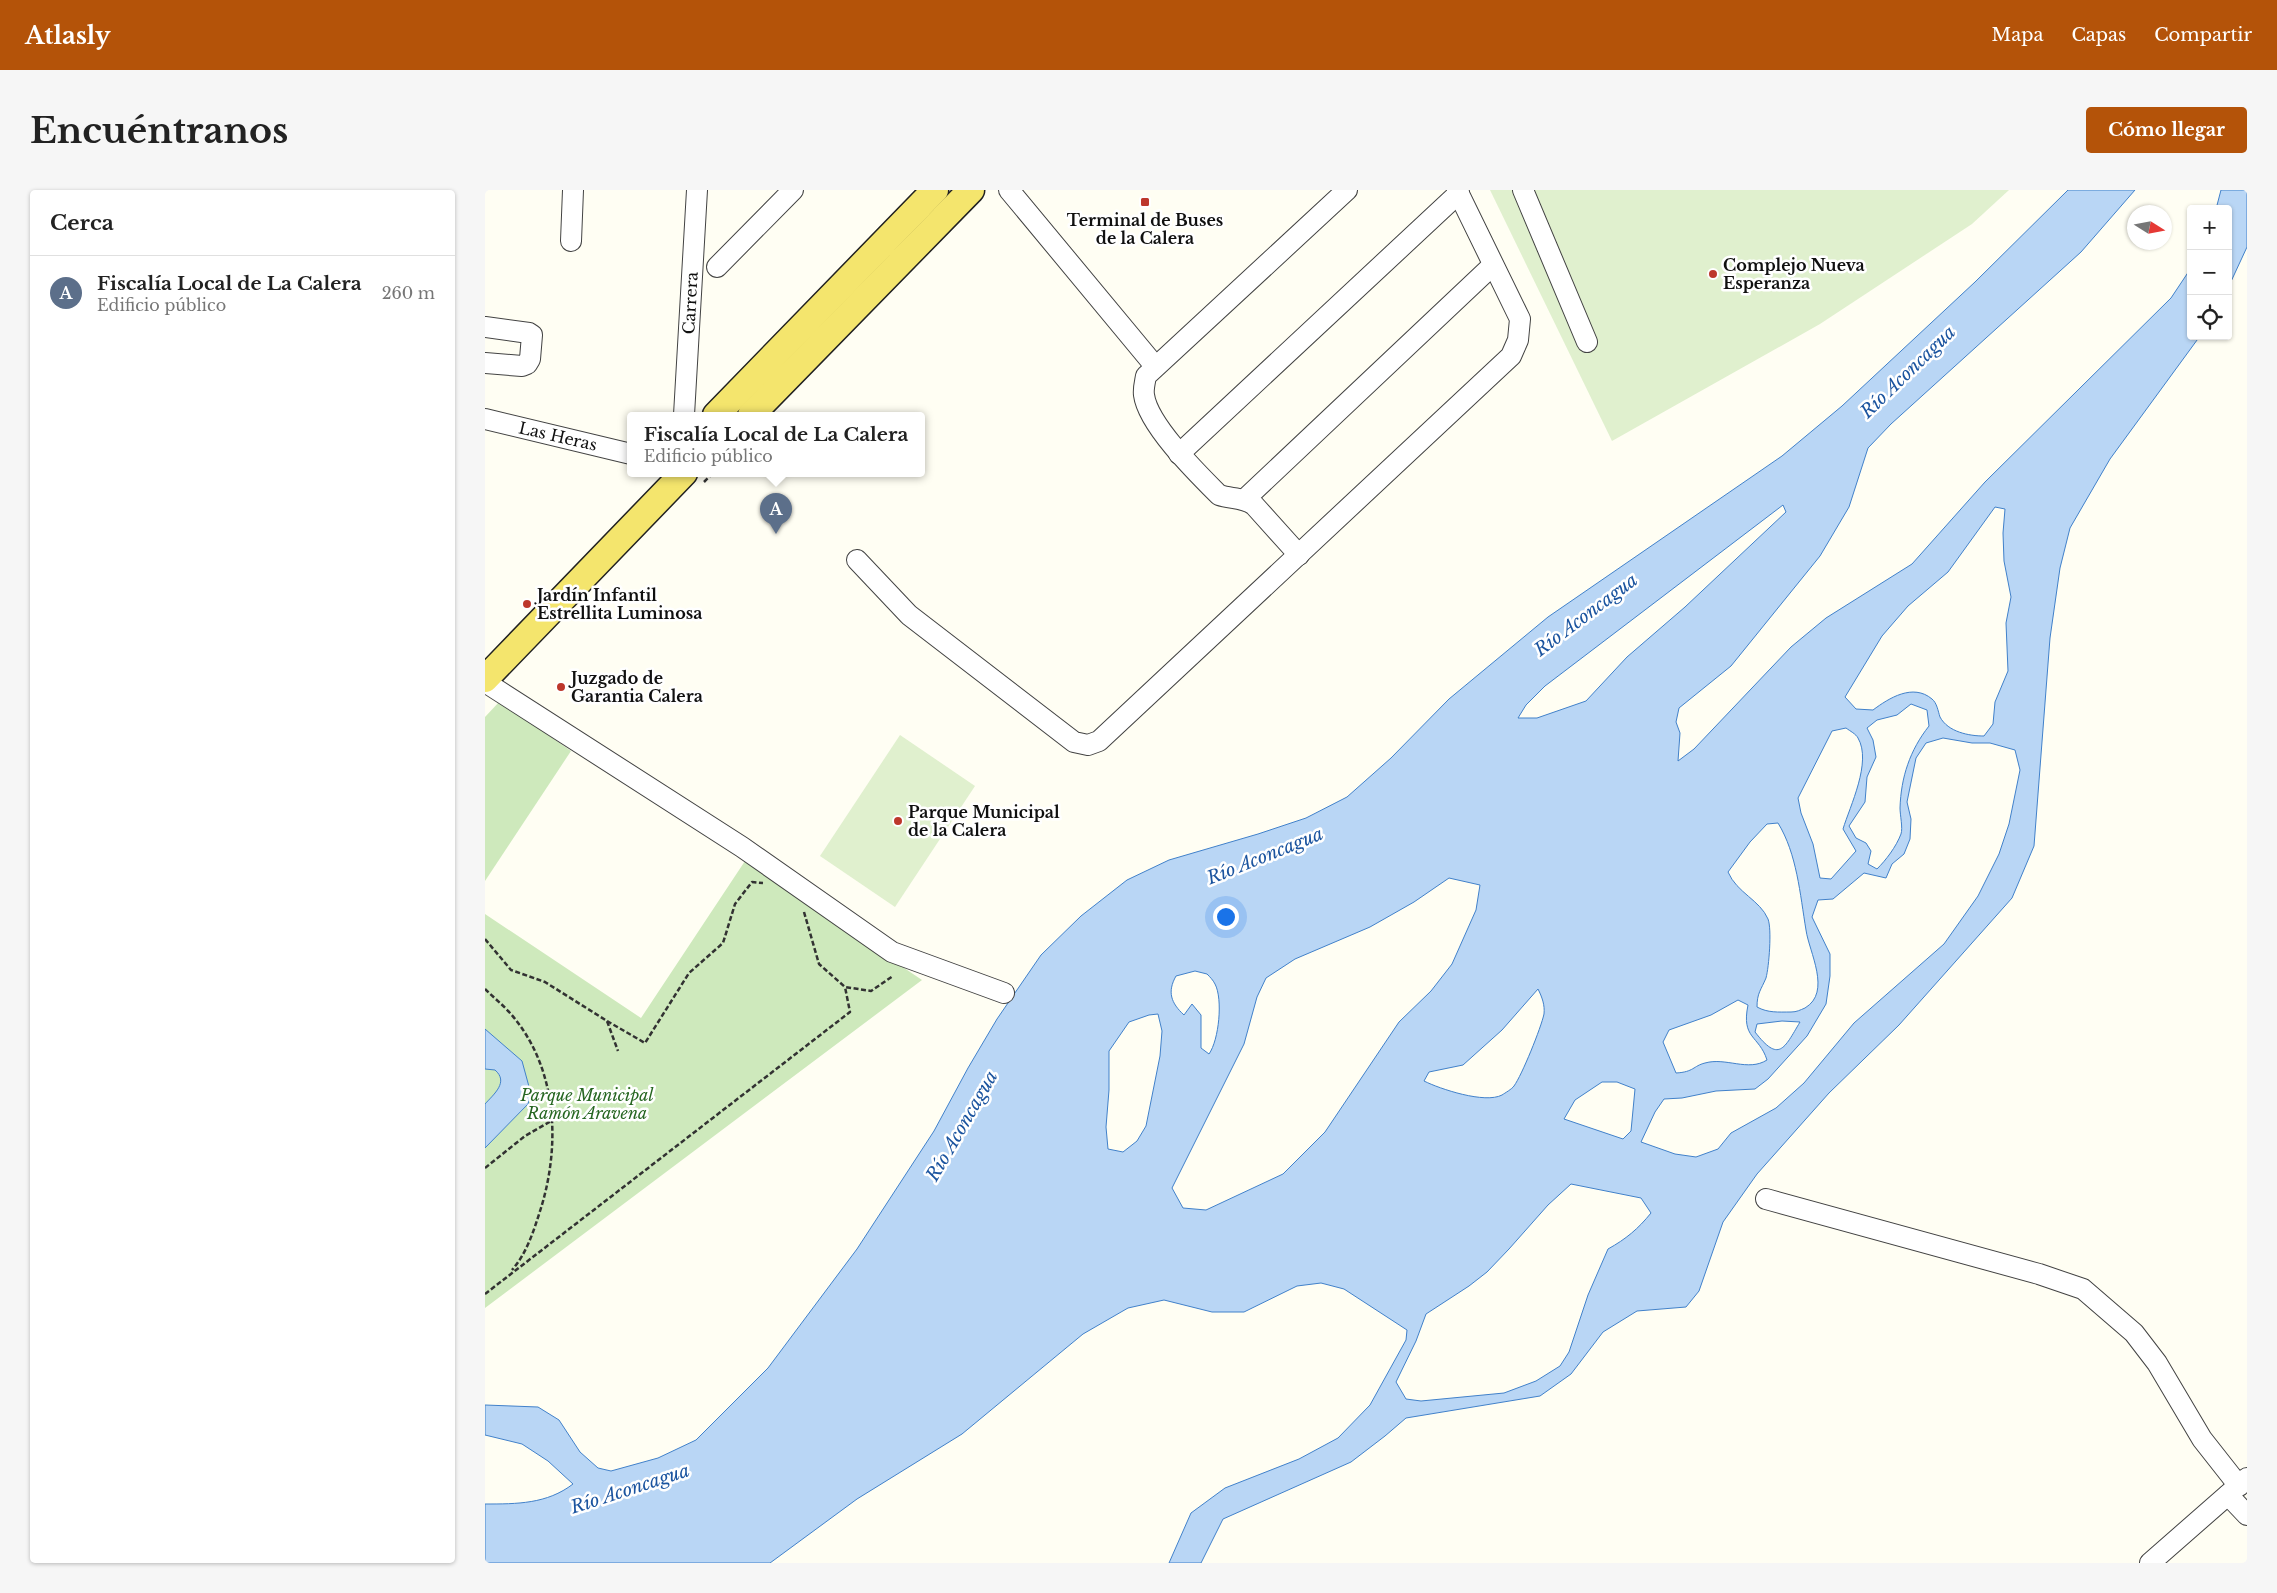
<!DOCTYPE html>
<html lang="es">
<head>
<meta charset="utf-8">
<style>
  :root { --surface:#fff; --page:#f6f6f6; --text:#222; --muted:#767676; --line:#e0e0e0; --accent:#b45309 }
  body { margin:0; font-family:"Libre Baskerville",serif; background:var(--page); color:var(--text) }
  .controls { position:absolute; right:15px; top:15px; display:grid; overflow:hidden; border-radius:5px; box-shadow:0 1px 4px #0004 }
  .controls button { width:45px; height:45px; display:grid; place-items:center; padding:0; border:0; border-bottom:1px solid var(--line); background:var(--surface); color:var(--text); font:25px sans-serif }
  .compass { position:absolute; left:1642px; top:15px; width:45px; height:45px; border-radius:50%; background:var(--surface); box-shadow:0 1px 4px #0004; rotate:101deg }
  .you { position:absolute; left:740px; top:726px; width:18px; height:18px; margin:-12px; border:4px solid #fff; border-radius:50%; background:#1a73e8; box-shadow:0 0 0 8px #1a73e833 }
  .badge { display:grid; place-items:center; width:32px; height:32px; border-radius:50%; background:var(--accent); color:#fff; font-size:16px; font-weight:700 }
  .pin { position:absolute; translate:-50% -41px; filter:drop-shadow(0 1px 2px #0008) }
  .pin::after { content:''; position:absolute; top:26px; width:18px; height:15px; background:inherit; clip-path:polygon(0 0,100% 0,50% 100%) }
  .popup { position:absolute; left:142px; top:222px; width:298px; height:65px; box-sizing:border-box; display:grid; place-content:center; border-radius:5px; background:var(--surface); filter:drop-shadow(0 1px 4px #0005); font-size:16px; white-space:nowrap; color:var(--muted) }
  .popup b { font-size:19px; color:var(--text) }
  .popup::after { content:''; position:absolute; left:50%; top:100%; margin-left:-10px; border:10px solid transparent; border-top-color:var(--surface) }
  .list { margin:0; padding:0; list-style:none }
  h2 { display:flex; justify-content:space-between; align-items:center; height:65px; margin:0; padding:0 20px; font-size:21px }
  h2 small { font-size:16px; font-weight:400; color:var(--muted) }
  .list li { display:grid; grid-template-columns:32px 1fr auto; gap:15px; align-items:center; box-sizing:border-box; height:75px; padding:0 20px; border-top:1px solid var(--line) }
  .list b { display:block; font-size:19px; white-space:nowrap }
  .list p { margin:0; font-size:16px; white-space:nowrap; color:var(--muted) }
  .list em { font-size:16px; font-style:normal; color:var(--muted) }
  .icon { flex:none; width:28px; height:28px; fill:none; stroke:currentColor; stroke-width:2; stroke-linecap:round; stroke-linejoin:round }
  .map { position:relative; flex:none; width:1762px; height:1373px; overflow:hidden; border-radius:5px }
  header { display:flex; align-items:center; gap:30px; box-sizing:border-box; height:70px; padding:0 25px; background:var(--accent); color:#fff }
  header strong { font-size:24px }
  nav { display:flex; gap:28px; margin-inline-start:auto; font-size:18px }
  .intro { display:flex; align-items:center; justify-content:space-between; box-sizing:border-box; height:120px; padding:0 30px }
  h1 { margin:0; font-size:35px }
  .button { padding:12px 22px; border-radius:5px; background:var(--accent); color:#fff; font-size:18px; font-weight:700 }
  main { display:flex; gap:30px; padding:0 30px }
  aside { flex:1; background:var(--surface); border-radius:5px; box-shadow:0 1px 4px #0004 }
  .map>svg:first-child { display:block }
  .green { fill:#cee9bc }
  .pitch { fill:#e0f0ce }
  .water { fill:#b9d6f5; stroke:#4181ca; fill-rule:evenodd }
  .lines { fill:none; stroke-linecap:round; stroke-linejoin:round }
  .minor-casing { stroke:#434343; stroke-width:22 }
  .major-casing { stroke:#212121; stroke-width:29 }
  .path { stroke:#323232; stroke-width:2.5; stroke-dasharray:5 2.5; stroke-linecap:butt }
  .minor { stroke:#fff; stroke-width:20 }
  .major { stroke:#f4e56d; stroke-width:26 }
  .poi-dot { fill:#bd372b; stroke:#fff; stroke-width:2 }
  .labels { text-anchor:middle; stroke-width:5; stroke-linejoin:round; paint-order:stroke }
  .poi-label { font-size:16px; font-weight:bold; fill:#101010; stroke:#fff; text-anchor:start }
  .street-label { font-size:16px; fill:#101010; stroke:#fff }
  .park-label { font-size:16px; font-style:italic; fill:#266621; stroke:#fff }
  .water-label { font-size:18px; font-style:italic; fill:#1b549f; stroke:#fff }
</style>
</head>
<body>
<header>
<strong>Atlasly</strong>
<nav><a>Mapa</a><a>Capas</a><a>Compartir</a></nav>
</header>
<div class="intro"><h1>Encuéntranos</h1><a class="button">Cómo llegar</a></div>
<main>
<aside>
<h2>Cerca<small></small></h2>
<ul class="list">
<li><span class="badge" style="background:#5c6f8a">A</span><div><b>Fiscalía Local de La Calera</b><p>Edificio público</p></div><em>260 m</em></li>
</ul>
</aside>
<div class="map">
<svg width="1762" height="1373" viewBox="0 0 1762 1373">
  <rect width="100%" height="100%" fill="#fffef3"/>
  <!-- green -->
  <g class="green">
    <path d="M15,511L86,561L0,691V527Z"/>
    <path d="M260,671L437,790L0,1118V724L156,828Z"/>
  </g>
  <!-- pitch -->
  <g class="pitch">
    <path d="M1005,0H1524L1487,34L1335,134L1127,251Z"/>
    <path d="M415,545L490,596L410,717L335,666Z"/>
  </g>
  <!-- water -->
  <g class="water">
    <path d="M1583,0H1650L1596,62L1406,234L1383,258L1364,317L1335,366L1246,476L1194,518L1191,532L1195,543L1193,571L1209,559L1306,457L1341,428L1427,374L1500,292L1686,108L1706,78V146H1715L1625,269L1585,338L1575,378L1565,448L1549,656L1527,708L1414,835L1344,903L1272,984L1238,1032L1214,1101L1201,1117L1152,1121L1118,1142L1086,1184L1055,1206L921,1228L900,1246L866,1272L738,1329L716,1373H684L706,1323L740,1298L814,1269L853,1248L885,1215L921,1150L922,1140L859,1099L836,1093L812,1096L759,1122H727L679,1110L643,1118L598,1144L477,1244L372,1309L285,1373H0V1314C32,1314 62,1314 88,1294L63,1271L37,1254L0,1245V1215L53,1217L74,1230L95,1262L113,1278L126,1281L173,1268L211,1250L283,1178L372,1059L449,941L483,878L512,829L556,765L596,726L642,690L684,670L773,644L821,628L862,607L906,568L964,509L1063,427L1297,266L1357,216L1490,92ZM1298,315L1301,322L1200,417L1142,467L1101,511L1052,528H1033L1041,515L1060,496ZM1510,317L1520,319L1518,343L1519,371L1526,407L1521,433L1523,481L1510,512L1508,534L1499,546C1484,546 1463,542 1455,527C1453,521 1452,513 1447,509C1428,493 1404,508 1388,520L1371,519L1360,507L1397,446L1423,416L1463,382ZM1426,514L1442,520L1444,536C1425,560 1416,587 1415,618C1415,625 1418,638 1416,644C1411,657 1401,670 1392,679L1383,674L1386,661L1381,653L1371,648L1364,636L1380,612L1382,587L1391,567L1388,550L1382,538L1392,530L1412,525ZM1361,538C1365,541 1371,544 1373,548C1387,572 1365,616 1358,639L1371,661L1346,689L1335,688L1328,654L1316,623L1313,608L1347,541ZM1458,548L1487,553H1505L1530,560L1535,580L1524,634L1514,664L1493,706L1459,754L1369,833L1319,893L1291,918L1246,943L1233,959L1211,967L1190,964L1156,952L1170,922L1179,909L1197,908L1231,901L1270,899L1283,889L1322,846L1341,814L1345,786V764L1327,727L1333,710L1348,709L1379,683L1401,688L1407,674L1419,664L1425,649L1426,629L1422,612L1431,568L1441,553ZM1293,633C1312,664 1315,704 1321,740C1324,762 1347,802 1320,818C1315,820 1312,822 1306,822C1293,822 1283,823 1272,817C1272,803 1276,800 1281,788C1284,777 1287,739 1283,729C1275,710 1252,703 1243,682L1265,652L1282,634ZM964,688L995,695L991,720L967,774L946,801L914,832L840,942L798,984L721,1020L698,1018L687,998L759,854L772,807L781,788L810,769L885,737L929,712ZM710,781L722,784C725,787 728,790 730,794C738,809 734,850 724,864L716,858V825L707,814L699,825C686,813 682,802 691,786ZM1053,799C1057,807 1060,815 1059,824C1056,838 1037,885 1029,896C1027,899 1020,903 1017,905C1000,914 955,899 939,891L944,882L978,875L1017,840ZM1253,810L1263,815C1256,849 1274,845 1282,870C1263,882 1241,867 1220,873C1208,876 1209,882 1191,883L1178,852L1184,840L1226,825ZM673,824L677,841L675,866L661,936L652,951L638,962L623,959L621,937L624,900V861L644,832L664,825ZM1297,831L1315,832C1299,859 1294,873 1270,842L1272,834ZM1117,892H1132L1150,899L1146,941L1138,949L1079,929L1090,910ZM1086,994L1156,1008L1166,1023C1153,1039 1141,1049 1123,1059L1103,1105L1084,1162L1075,1176L1051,1191L1019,1203L936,1211L921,1209L911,1192L931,1151L941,1124L984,1096L1002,1082L1024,1059L1063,1015Z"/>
    <path d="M1736,0H1762V57L1743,98V19H1731Z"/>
    <path d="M0,839L37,871L46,904L43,914L0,958V914C9,904 24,892 10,880L0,879Z"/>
  </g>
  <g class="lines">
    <!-- minor casing -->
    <g class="minor-casing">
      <g id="minor">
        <path d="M524,0L670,176"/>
        <path d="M1038,0L1102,152"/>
        <path d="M86,51L88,0"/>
        <path d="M232,77L308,0"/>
        <path d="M0,137L44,143L47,145L45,169L42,174L37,176L0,173"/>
        <path d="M199,225L212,0"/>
        <path d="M0,229L146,264"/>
        <path d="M694,264L974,3"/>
        <path d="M760,309L1008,75"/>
        <path d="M814,365L769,315C758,307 746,309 734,305C713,284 663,235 659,205C658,199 660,192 661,186L862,0"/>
        <path d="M372,370L424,425L589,552L603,555L614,551L1026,166L1033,150L1035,129L972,0"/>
        <path d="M0,492L257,657L407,762L519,803"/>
        <path d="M1281,1009L1554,1084L1598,1099L1649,1143L1672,1173L1717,1249L1754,1296"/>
        <path d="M1743,1305L1762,1325"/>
        <path d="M1665,1373L1762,1288"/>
      </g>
    </g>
    <!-- major casing -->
    <g class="major-casing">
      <g id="major">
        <path d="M231,225L450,0"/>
        <path d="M266,225L486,0"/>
        <path d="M0,489L199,283"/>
      </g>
    </g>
    <!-- path -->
    <g class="path">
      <path d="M219,292L228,283"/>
      <path d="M319,722L334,774L360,797L386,801L408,786"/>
      <path d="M0,749L26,780L60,792L122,831L133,861"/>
      <path d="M0,799C8,807 17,814 25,823C72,876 76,953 56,1018C49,1040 42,1063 27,1080"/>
      <path d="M122,831L160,853L204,783L238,753L250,714L267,692L278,693"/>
      <path d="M0,978L40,946L68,930"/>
      <path d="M0,1104L365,822L360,797"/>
    </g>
    <!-- minor -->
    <use href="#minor" class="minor"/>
    <!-- major -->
    <use href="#major" class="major"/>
  </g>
  <!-- markers -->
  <g class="poi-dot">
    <rect x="655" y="7" width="10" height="10" rx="2.5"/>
    <circle cx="1228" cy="84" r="5"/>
    <circle cx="42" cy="414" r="5"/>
    <circle cx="76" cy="497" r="5"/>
    <circle cx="413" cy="631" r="5"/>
  </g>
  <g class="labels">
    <!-- poi labels -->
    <g class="poi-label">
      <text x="660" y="36" text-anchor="middle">Terminal de Buses<tspan x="660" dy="18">de la Calera</tspan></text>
      <text x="1238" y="81">Complejo Nueva<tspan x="1238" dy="18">Esperanza</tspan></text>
      <text x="52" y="411">Jardín Infantil<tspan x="52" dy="18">Estrellita Luminosa</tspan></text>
      <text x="86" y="494">Juzgado de<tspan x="86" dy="18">Garantia Calera</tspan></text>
      <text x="423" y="628">Parque Municipal<tspan x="423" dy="18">de la Calera</tspan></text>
    </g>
    <!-- street labels -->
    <g class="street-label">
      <text transform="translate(205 113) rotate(-87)" y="6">Carrera</text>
      <text transform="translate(73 246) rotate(13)" y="6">Las Heras</text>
    </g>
    <!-- park labels -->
    <g class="park-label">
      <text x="102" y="911">Parque Municipal<tspan x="102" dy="18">Ramón Aravena</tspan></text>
    </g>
    <!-- water labels -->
    <g class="water-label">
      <text transform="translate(1423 182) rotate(-44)" y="6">Río Aconcagua</text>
      <text transform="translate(1101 425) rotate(-37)" y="6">Río Aconcagua</text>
      <text transform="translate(780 666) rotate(-22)" y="6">Río Aconcagua</text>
      <text transform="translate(477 936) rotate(-60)" y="6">Río Aconcagua</text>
      <text transform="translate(145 1299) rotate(-18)" y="6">Río Aconcagua</text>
    </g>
  </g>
</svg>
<div class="controls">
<button>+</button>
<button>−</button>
<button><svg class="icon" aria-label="locate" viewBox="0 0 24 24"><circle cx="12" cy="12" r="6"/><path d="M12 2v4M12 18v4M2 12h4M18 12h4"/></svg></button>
</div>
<svg class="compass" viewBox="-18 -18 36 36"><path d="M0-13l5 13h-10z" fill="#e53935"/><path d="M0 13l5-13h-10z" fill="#767676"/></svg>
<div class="you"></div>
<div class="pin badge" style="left:291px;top:344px;background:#5c6f8a">A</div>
<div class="popup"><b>Fiscalía Local de La Calera</b>Edificio público</div>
</div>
</main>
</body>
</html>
